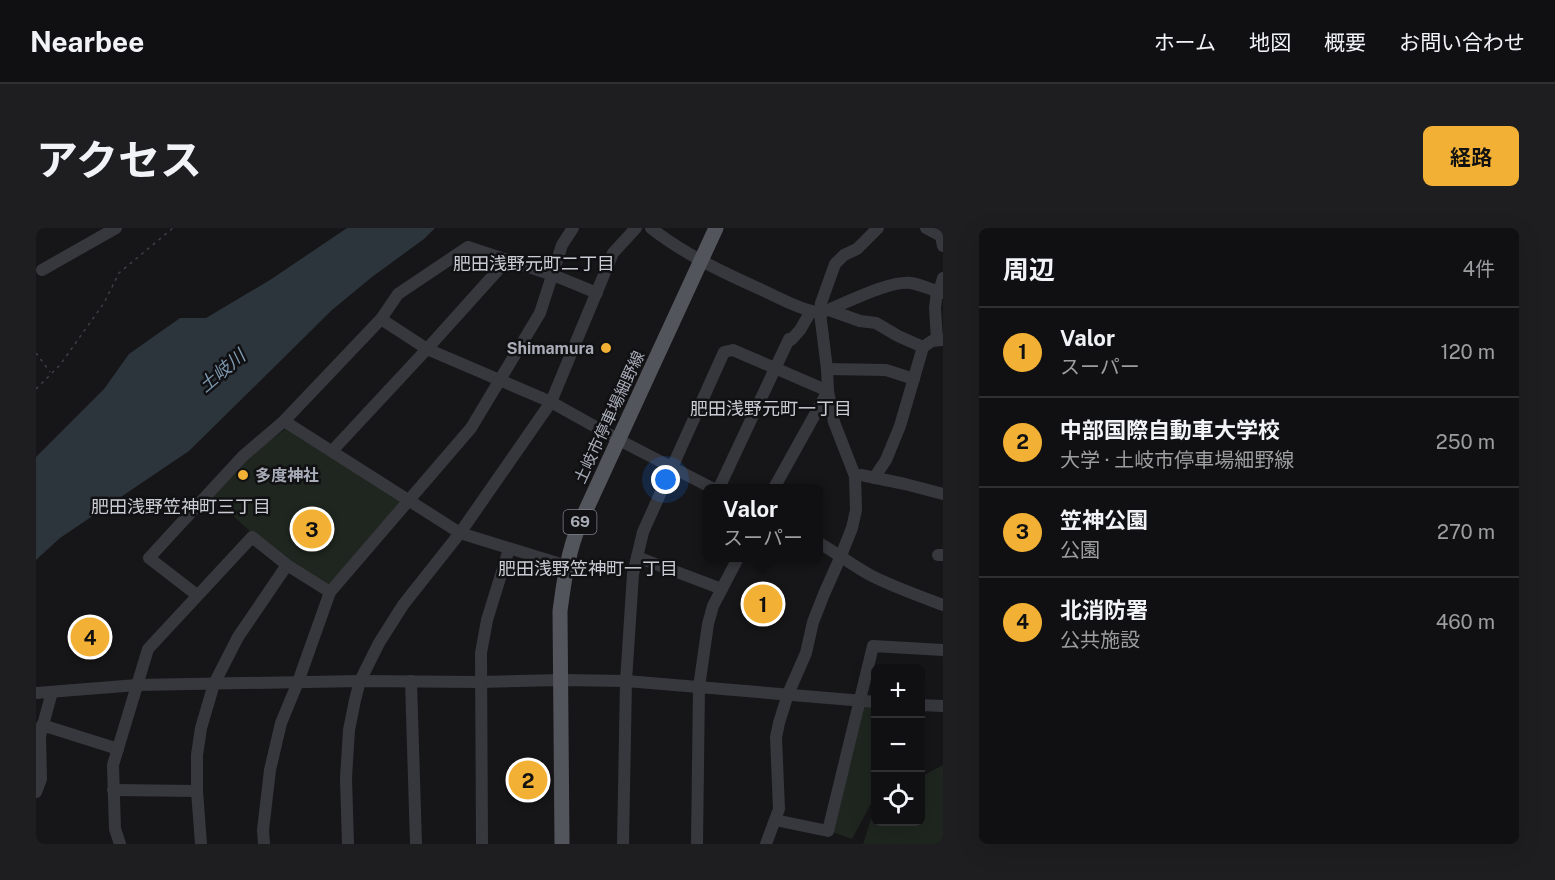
<!DOCTYPE html>
<html lang="ja">
<head>
<meta charset="utf-8">
<style>
  :root { --surface:#101012; --page:#1e1e20; --text:#f1f3f6; --muted:#9c9d9f; --line:#303032; --accent:#f2b134 }
  body { margin:0; font-family:"Public Sans","Noto Sans JP",sans-serif; background:var(--page); color:var(--text) }
  .controls { position:absolute; right:18px; bottom:18px; display:grid; overflow:hidden; border-radius:9px; box-shadow:0 6px 24px #0002 }
  .controls button { width:54px; height:54px; display:grid; place-items:center; padding:0; border:0; border-bottom:2px solid var(--line); background:var(--surface); color:var(--text); font:30px sans-serif }
  .you { position:absolute; left:630px; top:252px; width:21px; height:21px; margin:-15px; border:4px solid #fff; border-radius:50%; background:#1a73e8; box-shadow:0 0 0 9px #1a73e833 }
  .badge { display:grid; place-items:center; width:39px; height:39px; border-radius:50%; background:var(--accent); color:#111; font-size:20px; font-weight:700 }
  .pin { position:absolute; translate:-50% -50%; border:3px solid #fff; box-shadow:0 2px 6px #0006 }
  .popup { position:absolute; left:667px; top:256px; width:120px; height:78px; box-sizing:border-box; display:grid; place-content:center; border-radius:9px; background:var(--surface); filter:drop-shadow(0 2px 4px #0005); font-size:20px; white-space:nowrap; color:var(--muted) }
  .popup b { font-size:22px; color:var(--text) }
  .popup::after { content:''; position:absolute; left:50%; top:100%; margin-left:-12px; border:12px solid transparent; border-top-color:var(--surface) }
  .list { margin:0; padding:0; list-style:none }
  h2 { display:flex; justify-content:space-between; align-items:center; height:78px; margin:0; padding:0 24px; font-size:26px }
  h2 small { font-size:20px; font-weight:400; color:var(--muted) }
  .list li { display:grid; grid-template-columns:39px 1fr auto; gap:18px; align-items:center; box-sizing:border-box; height:90px; padding:0 24px; border-top:2px solid var(--line) }
  .list b { display:block; font-size:22px; white-space:nowrap }
  .list p { margin:0; font-size:20px; white-space:nowrap; color:var(--muted) }
  .list em { font-size:20px; font-style:normal; color:var(--muted) }
  .icon { flex:none; width:33px; height:33px; fill:none; stroke:currentColor; stroke-width:2; stroke-linecap:round; stroke-linejoin:round }
  .map { position:relative; flex:none; width:907px; height:616px; overflow:hidden; border-radius:9px }
  header { display:flex; align-items:center; gap:36px; box-sizing:border-box; height:84px; padding:0 30px; background:var(--surface); border-bottom:2px solid var(--line) }
  header strong { font-size:28px }
  nav { display:flex; gap:33px; margin-inline-start:auto; font-size:21px }
  .intro { display:flex; align-items:center; justify-content:space-between; box-sizing:border-box; height:144px; padding:0 36px }
  h1 { margin:0; font-size:42px }
  .button { padding:15px 27px; border-radius:9px; background:var(--accent); color:#111; font-size:21px; font-weight:700 }
  main { display:flex; gap:36px; padding:0 36px }
  aside { flex:1; background:var(--surface); border-radius:9px; box-shadow:0 6px 24px #0002 }
  .map>svg:first-child { display:block }
  .green { fill:#1e261f }
  .water { fill:#2c353c }
  .lines { fill:none; stroke-linecap:round; stroke-linejoin:round }
  .path { stroke:#3d3f44; stroke-width:1.5; stroke-dasharray:3 4.5; stroke-linecap:butt }
  .minor { stroke:#37383d; stroke-width:12 }
  .major { stroke:#53555c; stroke-width:15 }
  .poi-dot { fill:#f2b134; stroke:#111113; stroke-width:2 }
  .labels { text-anchor:middle; stroke-width:5; stroke-linejoin:round; paint-order:stroke }
  .shield { fill:#111113; stroke:#7b7e86; stroke-width:1.5 }
  .shield-label { font-size:15px; font-weight:bold; fill:#a8adb8 }
  .poi-label { font-size:16px; font-weight:bold; fill:#a8adb8; stroke:#111113; text-anchor:end }
  .street-label { font-size:16px; fill:#a8adb8; stroke:#111113 }
  .neighbourhood-label { font-size:18px; fill:#c9ccd4; stroke:#111113 }
  .water-label { font-size:18px; font-style:italic; fill:#7f9bb3; stroke:#111113 }
</style>
</head>
<body>
<header>
<strong>Nearbee</strong>
<nav><a>ホーム</a><a>地図</a><a>概要</a><a>お問い合わせ</a></nav>
</header>
<div class="intro"><h1>アクセス</h1><a class="button">経路</a></div>
<main>
<div class="map">
<svg width="907" height="616" viewBox="0 0 907 616">
  <rect width="100%" height="100%" fill="#161618"/>
  <!-- green -->
  <g class="green">
    <path d="M252,199L366,272L289,361L240,327L184,276L176,267L211,230Z"/>
    <path d="M826,478L839,479V568L816,611L796,604Z"/>
    <path d="M907,537V616H827L839,579L840,594H885V549Z"/>
  </g>
  <!-- water -->
  <path class="water" d="M311,0H399L388,11L336,49L296,82L153,223L24,310L0,332V229L68,161L93,126L144,90H170L234,52Z"/>
  <g class="lines">
    <!-- path -->
    <g class="path">
      <path d="M0,125L14,144"/>
      <path d="M0,161L24,137L68,75L83,45L137,0"/>
    </g>
    <!-- minor -->
    <g class="minor">
      <path d="M615,0C648,26 686,44 724,61C743,70 763,81 784,85C807,77 852,52 875,55C886,57 896,62 907,65"/>
      <path d="M890,0L905,8L907,18"/>
      <path d="M6,42L80,0"/>
      <path d="M903,64L907,50"/>
      <path d="M793,82L824,93L840,95L862,108L887,119L896,113L907,112"/>
      <path d="M345,91L391,121L515,174L583,212L676,260"/>
      <path d="M901,112L899,80L901,63"/>
      <path d="M791,141L850,142L878,151"/>
      <path d="M248,193L424,305L531,338"/>
      <path d="M296,223L391,121L471,32"/>
      <path d="M819,248L825,247L869,256L907,266"/>
      <path d="M838,250L850,232L864,198L887,119"/>
      <path d="M683,260L753,111L755,112L764,102L775,83"/>
      <path d="M783,315C801,325 817,338 836,348C858,359 883,368 907,377"/>
      <path d="M902,327H907"/>
      <path d="M601,329L686,361"/>
      <path d="M161,367L113,330L207,228L248,193L345,91L362,66L432,19L517,47L561,65"/>
      <path d="M375,453L380,616"/>
      <path d="M0,465L101,457L324,453L444,454L526,452L590,453L840,474"/>
      <path d="M885,477L907,478"/>
      <path d="M6,497L82,521"/>
      <path d="M77,562L161,563"/>
      <path d="M0,564L5,551L4,508L16,464"/>
      <path d="M739,592L792,603L837,418L907,422"/>
      <path d="M84,616L79,601L77,537L112,421L216,309L251,337L294,364"/>
      <path d="M165,616L161,563V527L165,500L178,456L202,409L251,337"/>
      <path d="M228,616L227,602L234,542L245,495L262,454L294,364L435,200L504,85L526,17L537,0"/>
      <path d="M312,616L310,550L313,502L319,472L324,453L343,415L367,377L424,305L515,174L577,25L600,0"/>
      <path d="M446,616L445,425L451,392L473,321"/>
      <path d="M587,616L590,453L597,346L607,304L688,124L697,122L792,163L738,260"/>
      <path d="M661,616L663,459L672,396L677,378L702,330"/>
      <path d="M730,616L743,581L740,509L743,495L752,466L770,425L777,394L788,366L804,330L816,300L820,282L819,248L798,194L792,163L791,141L784,85L785,75L799,36L808,27L821,21L842,0"/>
    </g>
    <!-- major -->
    <path class="major" d="M526,616L524,383C528,353 532,323 544,295L680,0"/>
  </g>
  <!-- markers -->
  <g class="poi-dot">
    <circle cx="570" cy="120" r="6"/>
    <circle cx="207" cy="247" r="6"/>
  </g>
  <g class="labels">
    <!-- shield labels -->
    <rect class="shield" x="527.5" y="282" width="33" height="24" rx="4.5"/>
    <g class="shield-label">
      <text x="544" y="299">69</text>
    </g>
    <!-- poi labels -->
    <g class="poi-label">
      <text x="558" y="126">Shimamura</text>
      <text x="219" y="253" text-anchor="start">多度神社</text>
    </g>
    <!-- street labels -->
    <g class="street-label">
      <text transform="translate(573 189) rotate(-65)" y="6">土岐市停車場細野線</text>
    </g>
    <!-- neighbourhood labels -->
    <g class="neighbourhood-label">
      <text x="498" y="42">肥田浅野元町二丁目</text>
      <text x="735" y="187">肥田浅野元町一丁目</text>
      <text x="145" y="285">肥田浅野笠神町三丁目</text>
      <text x="552" y="347">肥田浅野笠神町一丁目</text>
    </g>
    <!-- water labels -->
    <g class="water-label">
      <text transform="translate(186 143) rotate(-40)" y="6">土岐川</text>
    </g>
  </g>
</svg>
<div class="controls">
<button>+</button>
<button>−</button>
<button><svg class="icon" aria-label="locate" viewBox="0 0 24 24"><circle cx="12" cy="12" r="6"/><path d="M12 2v4M12 18v4M2 12h4M18 12h4"/></svg></button>
</div>
<div class="you"></div>
<div class="pin badge" style="left:727px;top:376px">1</div>
<div class="popup"><b>Valor</b>スーパー</div>
<div class="pin badge" style="left:492px;top:552px">2</div>
<div class="pin badge" style="left:276px;top:301px">3</div>
<div class="pin badge" style="left:54px;top:409px">4</div>
</div>
<aside>
<h2>周辺<small>4件</small></h2>
<ul class="list">
<li><span class="badge">1</span><div><b>Valor</b><p>スーパー</p></div><em>120 m</em></li>
<li><span class="badge">2</span><div><b>中部国際自動車大学校</b><p>大学 · 土岐市停車場細野線</p></div><em>250 m</em></li>
<li><span class="badge">3</span><div><b>笠神公園</b><p>公園</p></div><em>270 m</em></li>
<li><span class="badge">4</span><div><b>北消防署</b><p>公共施設</p></div><em>460 m</em></li>
</ul>
</aside>
</main>
</body>
</html>
